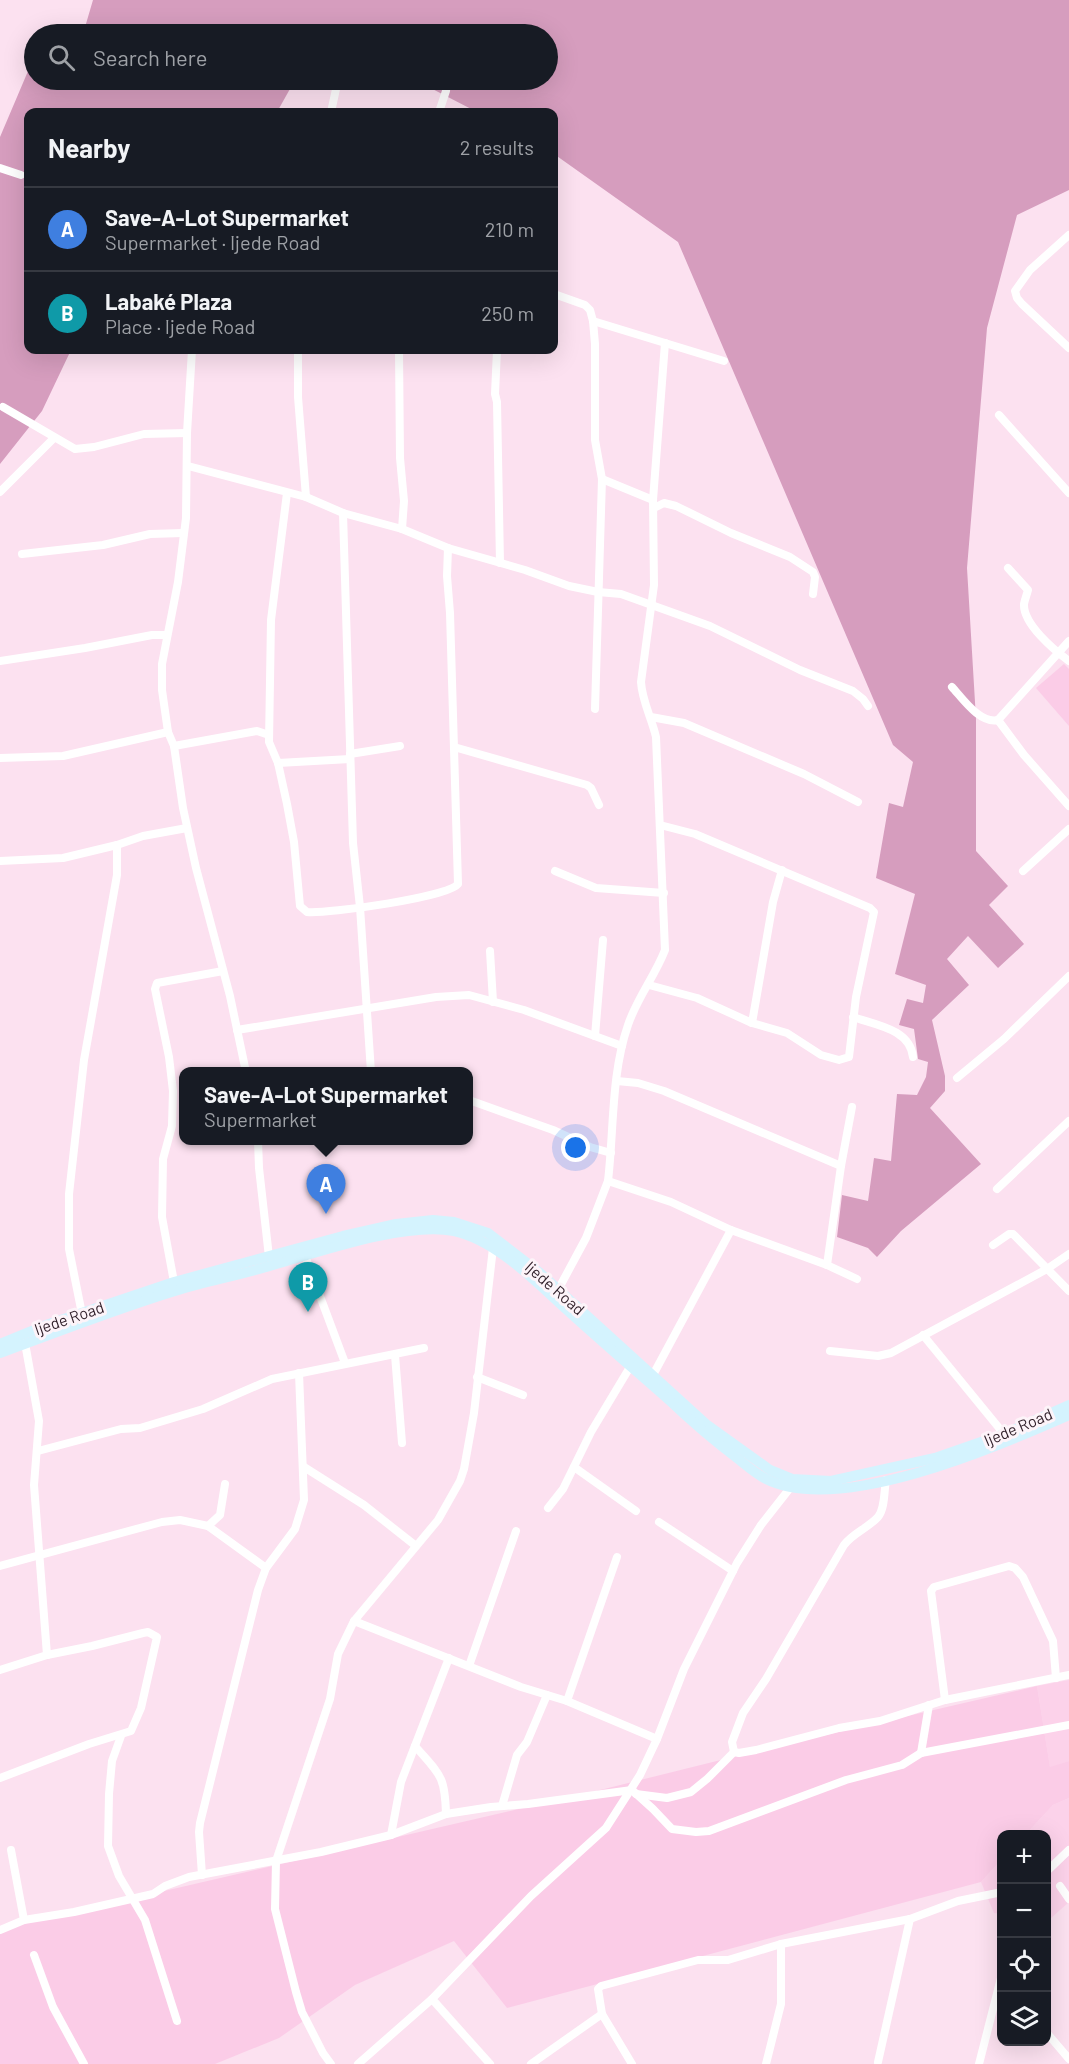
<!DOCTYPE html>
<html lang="en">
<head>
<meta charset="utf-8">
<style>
  :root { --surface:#171b24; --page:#242831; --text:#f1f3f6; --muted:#9ea1a6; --line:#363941; --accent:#98b3aa }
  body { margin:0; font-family:Barlow,sans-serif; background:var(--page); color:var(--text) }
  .controls { position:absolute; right:18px; bottom:18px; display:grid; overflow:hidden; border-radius:12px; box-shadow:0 6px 24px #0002 }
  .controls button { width:54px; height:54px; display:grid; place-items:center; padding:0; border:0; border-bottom:2px solid var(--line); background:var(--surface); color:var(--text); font:30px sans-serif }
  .you { position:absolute; left:576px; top:1148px; width:21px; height:21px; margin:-15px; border:4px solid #fff; border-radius:50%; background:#1a73e8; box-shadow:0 0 0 9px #1a73e833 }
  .badge { display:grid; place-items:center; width:39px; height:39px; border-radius:50%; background:var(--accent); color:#fff; font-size:20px; font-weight:700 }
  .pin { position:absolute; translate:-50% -50px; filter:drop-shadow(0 2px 3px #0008) }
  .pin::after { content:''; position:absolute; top:32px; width:21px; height:18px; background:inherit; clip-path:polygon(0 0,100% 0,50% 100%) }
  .popup { position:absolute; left:179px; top:1067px; width:294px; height:78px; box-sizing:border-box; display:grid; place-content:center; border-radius:12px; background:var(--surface); filter:drop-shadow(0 2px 4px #0005); font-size:20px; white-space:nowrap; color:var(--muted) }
  .popup b { font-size:22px; color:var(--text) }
  .popup::after { content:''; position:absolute; left:50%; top:100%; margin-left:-12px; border:12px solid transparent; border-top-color:var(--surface) }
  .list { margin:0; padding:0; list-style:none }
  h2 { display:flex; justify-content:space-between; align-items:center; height:78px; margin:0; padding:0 24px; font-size:26px }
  h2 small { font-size:20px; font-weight:400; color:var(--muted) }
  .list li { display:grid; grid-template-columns:39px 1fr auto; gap:18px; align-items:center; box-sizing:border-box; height:84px; padding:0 24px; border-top:2px solid var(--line) }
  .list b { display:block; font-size:22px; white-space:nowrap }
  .list p { margin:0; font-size:20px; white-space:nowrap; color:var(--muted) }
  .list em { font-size:20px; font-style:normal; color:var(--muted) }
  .icon { flex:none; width:33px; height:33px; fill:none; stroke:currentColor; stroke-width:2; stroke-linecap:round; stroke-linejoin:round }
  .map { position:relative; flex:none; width:1069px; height:2064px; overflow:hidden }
  .search { position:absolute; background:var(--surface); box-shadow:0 6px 24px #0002; left:24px; top:24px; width:534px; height:66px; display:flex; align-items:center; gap:15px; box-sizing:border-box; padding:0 21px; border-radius:33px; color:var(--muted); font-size:22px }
  .panel { position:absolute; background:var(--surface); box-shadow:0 6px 24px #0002; left:24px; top:108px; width:534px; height:246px; border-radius:12px }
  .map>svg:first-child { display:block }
  .built { fill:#fcd2ea }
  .green { fill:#fbcce7 }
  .forest { fill:#d69dbe }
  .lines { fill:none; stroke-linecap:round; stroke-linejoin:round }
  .minor { stroke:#fff; stroke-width:8 }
  .secondary { stroke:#d4f3fe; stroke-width:10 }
  .labels { text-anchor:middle; stroke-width:6; stroke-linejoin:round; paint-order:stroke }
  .street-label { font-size:16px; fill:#2e1e28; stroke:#fdf4f9 }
</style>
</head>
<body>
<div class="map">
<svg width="1069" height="2064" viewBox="0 0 1069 2064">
  <rect width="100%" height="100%" fill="#fce1f0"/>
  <!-- built -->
  <g class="built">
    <path d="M1069,1680V1761L1050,1768L1037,1686Z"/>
    <path d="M1069,1798V1902L1051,1918H1047L1046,1834H1026L1053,1805Z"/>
    <path d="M1001,1860V1914L994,1913L981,1882Z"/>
  </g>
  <!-- green -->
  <g class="green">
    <path d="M1064,664L1069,669V726L1036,688Z"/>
    <path d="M1037,1686L1050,1767L1069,1761V1798L1053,1805L1026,1834H1002L1001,1860L981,1882L507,2008L454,1941L355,1985L279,2038L215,2064H0V1929L592,1792L757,1751Z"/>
  </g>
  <!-- forest -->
  <g class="forest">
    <path d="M93,0H1069V190L1017,215L987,328L967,568L976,719V851L1008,886L989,905L1024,944L998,968L968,936L947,959L969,985L932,1020L945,1076V1091L930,1108L981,1164L901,1231L877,1257L868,1248L837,1237L842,1195L868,1201L874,1158L891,1161L897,1094L917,1095L926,1077L928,1062L918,1059L914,1029L899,1025L907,999L923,1003L926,985L895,974L915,894L876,878L889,803L903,807L913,762L893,745L678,242L554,154V112H477L415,80H548V34H331L322,30L319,34H83Z"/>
    <path d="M34,57V80H295L277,112H28V350H71L42,411L0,464V137Z"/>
  </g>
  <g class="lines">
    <!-- minor -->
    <g class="minor">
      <path d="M331,112L338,80"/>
      <path d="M439,112L446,91"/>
      <path d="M0,168L21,175"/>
      <path d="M1069,235L1030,270L1015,291L1017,298L1022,304L1069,348"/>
      <path d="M554,294L585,305L590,310L593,321L595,344V440L602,479L595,709"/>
      <path d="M593,321L724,361"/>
      <path d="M192,350L187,433L186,518L178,582L162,664V690L168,732L174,746L183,808L196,868L230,996L246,1072"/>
      <path d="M298,350V397L306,497"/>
      <path d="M399,350L400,458L404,501L402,529"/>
      <path d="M497,350L495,394L497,402L500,563"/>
      <path d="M3,407L75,449L94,447L144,434L187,433"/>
      <path d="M999,415L1069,493"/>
      <path d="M188,466L306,497L343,513L402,529L448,548L525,570L569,586L598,592L621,594L710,626L800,670L853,691L863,699L868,706"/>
      <path d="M602,479L653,500"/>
      <path d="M0,492L54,438"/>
      <path d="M287,493L271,620L269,742L278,763L287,804L294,842L300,906L307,912C328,914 449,897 458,884L450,613L447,576L448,548"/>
      <path d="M654,508L664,503L676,506L731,533L790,557L813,572L815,577L813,594"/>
      <path d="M343,513L353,843L360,907L371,1072"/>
      <path d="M22,554L103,545L150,534L183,533"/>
      <path d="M1008,568L1028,590C1027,594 1025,599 1024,604C1023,624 1054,650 1069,661"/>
      <path d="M0,661L85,648L152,635H167"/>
      <path d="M952,687C963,699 980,724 998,720"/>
      <path d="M651,717L684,723L804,774L858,802"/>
      <path d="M998,720L1024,755L1069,806"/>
      <path d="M998,720L1069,641"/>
      <path d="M174,746L257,731L269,735"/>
      <path d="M454,747L587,785L591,788L599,805"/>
      <path d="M350,754L400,746"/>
      <path d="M0,758L63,756L168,732"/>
      <path d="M278,763L350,759"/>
      <path d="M0,861L63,858L117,845L143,836L187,828"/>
      <path d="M555,871L596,888L664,893"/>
      <path d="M1023,871L1069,829"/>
      <path d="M490,951L493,1002"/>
      <path d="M649,985L697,998L752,1023L787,1033L821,1055L839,1060L849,1057L856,997L874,912L870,908L695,834L660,825"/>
      <path d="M853,1017C876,1025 910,1029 913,1057"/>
      <path d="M752,1023L773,902L782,870"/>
      <path d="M237,1030L436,997L469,995L524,1010L622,1046"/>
      <path d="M595,1036L603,940"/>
      <path d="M957,1078L1004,1039L1069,976"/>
      <path d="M617,1081L638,1083L664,1091L841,1166"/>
      <path d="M469,1100L553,1130L590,1147L611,1153"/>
      <path d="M258,1140L259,1168L269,1257"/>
      <path d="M608,1181C614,1130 611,1074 628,1025C637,998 655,976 665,950L656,737C652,719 642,701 641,682L654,585L653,500L665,343"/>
      <path d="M997,1189L1069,1121"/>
      <path d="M993,1245L1009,1234H1013L1069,1291"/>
      <path d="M305,1256L345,1363"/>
      <path d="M827,1265L841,1166L852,1107"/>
      <path d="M174,1282L162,1217L163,1159L172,1126L173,1091L169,1057L155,989L157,983L223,971"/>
      <path d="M558,1290L586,1238L608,1181L671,1202L731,1230L827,1265L857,1279"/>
      <path d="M82,1314L69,1249V1194L84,1060L117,875V845"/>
      <path d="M923,1335L1004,1434"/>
      <path d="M25,1343L39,1421L34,1485L47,1655"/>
      <path d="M830,1351L878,1356L891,1353L1047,1269L1069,1254"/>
      <path d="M395,1355L402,1443"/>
      <path d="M653,1375L731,1230"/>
      <path d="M477,1377L523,1395"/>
      <path d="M38,1451L121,1429L140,1428L203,1409L272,1379L424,1348"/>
      <path d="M304,1467L364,1505L416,1546"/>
      <path d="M574,1467L636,1511"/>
      <path d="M548,1508L563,1489L591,1432L630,1367"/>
      <path d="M659,1522L733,1571"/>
      <path d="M208,1526L220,1515L225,1484"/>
      <path d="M0,1566L162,1522L180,1520L208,1526L266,1568"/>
      <path d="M354,1621L521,1687L567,1701L657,1739"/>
      <path d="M469,1666L516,1531"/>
      <path d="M0,1670L47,1655L92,1646L143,1633L148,1632L157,1637L141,1708L131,1731L89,1744L0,1778"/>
      <path d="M945,1700L931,1591L934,1587L1009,1566L1015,1568L1023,1577L1053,1641L1056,1678"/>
      <path d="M567,1701L617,1557"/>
      <path d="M121,1736L112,1761L109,1794L108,1846L119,1876L145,1920L177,2021"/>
      <path d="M415,1746C440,1775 445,1775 446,1814"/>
      <path d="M734,1752L739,1753L756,1750L839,1728L880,1721L945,1700L1069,1675"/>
      <path d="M734,1752L732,1742L743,1713L766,1679L844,1545C853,1533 868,1528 878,1517C885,1509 884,1491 886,1480"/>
      <path d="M921,1753L929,1705"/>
      <path d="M636,1794L667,1798L691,1792L707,1779L734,1752"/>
      <path d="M502,1806L517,1755L527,1742L547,1695"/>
      <path d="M391,1835L401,1782L449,1658"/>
      <path d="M11,1850L24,1920"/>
      <path d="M1046,1872L1069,1850"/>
      <path d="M202,1875L199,1832L200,1823L258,1590L266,1568L295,1529L304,1500L299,1373"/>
      <path d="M1060,1886L1069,1899"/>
      <path d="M0,1930L24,1920L74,1912L153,1894L165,1886L189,1877L321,1852L391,1835L446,1814L491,1807L528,1804L632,1790L653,1809L672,1829L696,1832L709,1831L846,1780L902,1765L921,1753L1069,1725"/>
      <path d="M34,1955L53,2007L84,2064"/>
      <path d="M432,1999L490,2064"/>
      <path d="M1046,2032L1069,2059"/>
      <path d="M878,2062L910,1919"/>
      <path d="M331,2064L323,2053L302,2012L296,1992L275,1909L276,1861L330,1699L338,1654L354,1621L438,1520L460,1481L464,1469L474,1413L493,1248"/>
      <path d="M358,2064L432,1999L531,1896L606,1828L640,1775L657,1739L684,1669L737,1563L761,1525L790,1488"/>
      <path d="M531,2064L602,2014"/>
      <path d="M632,2064L602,2014L598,1989L601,1986L698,1960H728L781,1944L910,1919L958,1901L1002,1892"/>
      <path d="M766,2064L781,2004V1944"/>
      <path d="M979,2064L1002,1974"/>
    </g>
    <!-- secondary -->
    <g class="secondary">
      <path d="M0,1344L46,1325L174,1282L343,1236L396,1224L433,1220L454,1222L488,1233L540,1273L706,1424L770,1470L792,1479L831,1481L935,1458L1004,1434L1069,1405"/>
      <path d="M0,1353C58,1332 116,1309 175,1291C207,1281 241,1275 273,1265C322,1251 405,1222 454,1231C496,1240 535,1281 566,1309C600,1340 635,1370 669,1400C691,1421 713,1440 737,1458C746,1465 756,1474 766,1479C840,1516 998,1446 1069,1415"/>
    </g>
  </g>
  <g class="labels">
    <!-- street labels -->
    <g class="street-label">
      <text transform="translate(555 1288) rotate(41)" y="6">Ijede Road</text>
      <text transform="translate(69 1318) rotate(-19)" y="6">Ijede Road</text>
      <text transform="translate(1018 1427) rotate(-23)" y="6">Ijede Road</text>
    </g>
  </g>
</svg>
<div class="controls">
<button>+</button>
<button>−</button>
<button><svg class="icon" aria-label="locate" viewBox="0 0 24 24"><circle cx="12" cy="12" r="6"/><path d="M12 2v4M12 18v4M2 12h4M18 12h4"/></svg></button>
<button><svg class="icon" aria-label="layers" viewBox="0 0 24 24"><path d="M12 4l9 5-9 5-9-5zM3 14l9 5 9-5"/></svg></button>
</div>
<div class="you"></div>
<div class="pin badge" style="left:326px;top:1214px;background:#3f7fe0">A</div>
<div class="popup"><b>Save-A-Lot Supermarket</b>Supermarket</div>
<div class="pin badge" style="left:308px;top:1312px;background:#0f9aa8">B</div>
<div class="search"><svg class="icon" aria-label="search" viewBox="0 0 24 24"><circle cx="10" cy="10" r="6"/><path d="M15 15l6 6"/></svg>Search here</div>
<section class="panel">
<h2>Nearby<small>2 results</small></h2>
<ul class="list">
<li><span class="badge" style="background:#3f7fe0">A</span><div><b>Save-A-Lot Supermarket</b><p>Supermarket · Ijede Road</p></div><em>210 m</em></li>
<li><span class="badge" style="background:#0f9aa8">B</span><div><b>Labaké Plaza</b><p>Place · Ijede Road</p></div><em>250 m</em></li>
</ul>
</section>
</div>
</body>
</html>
